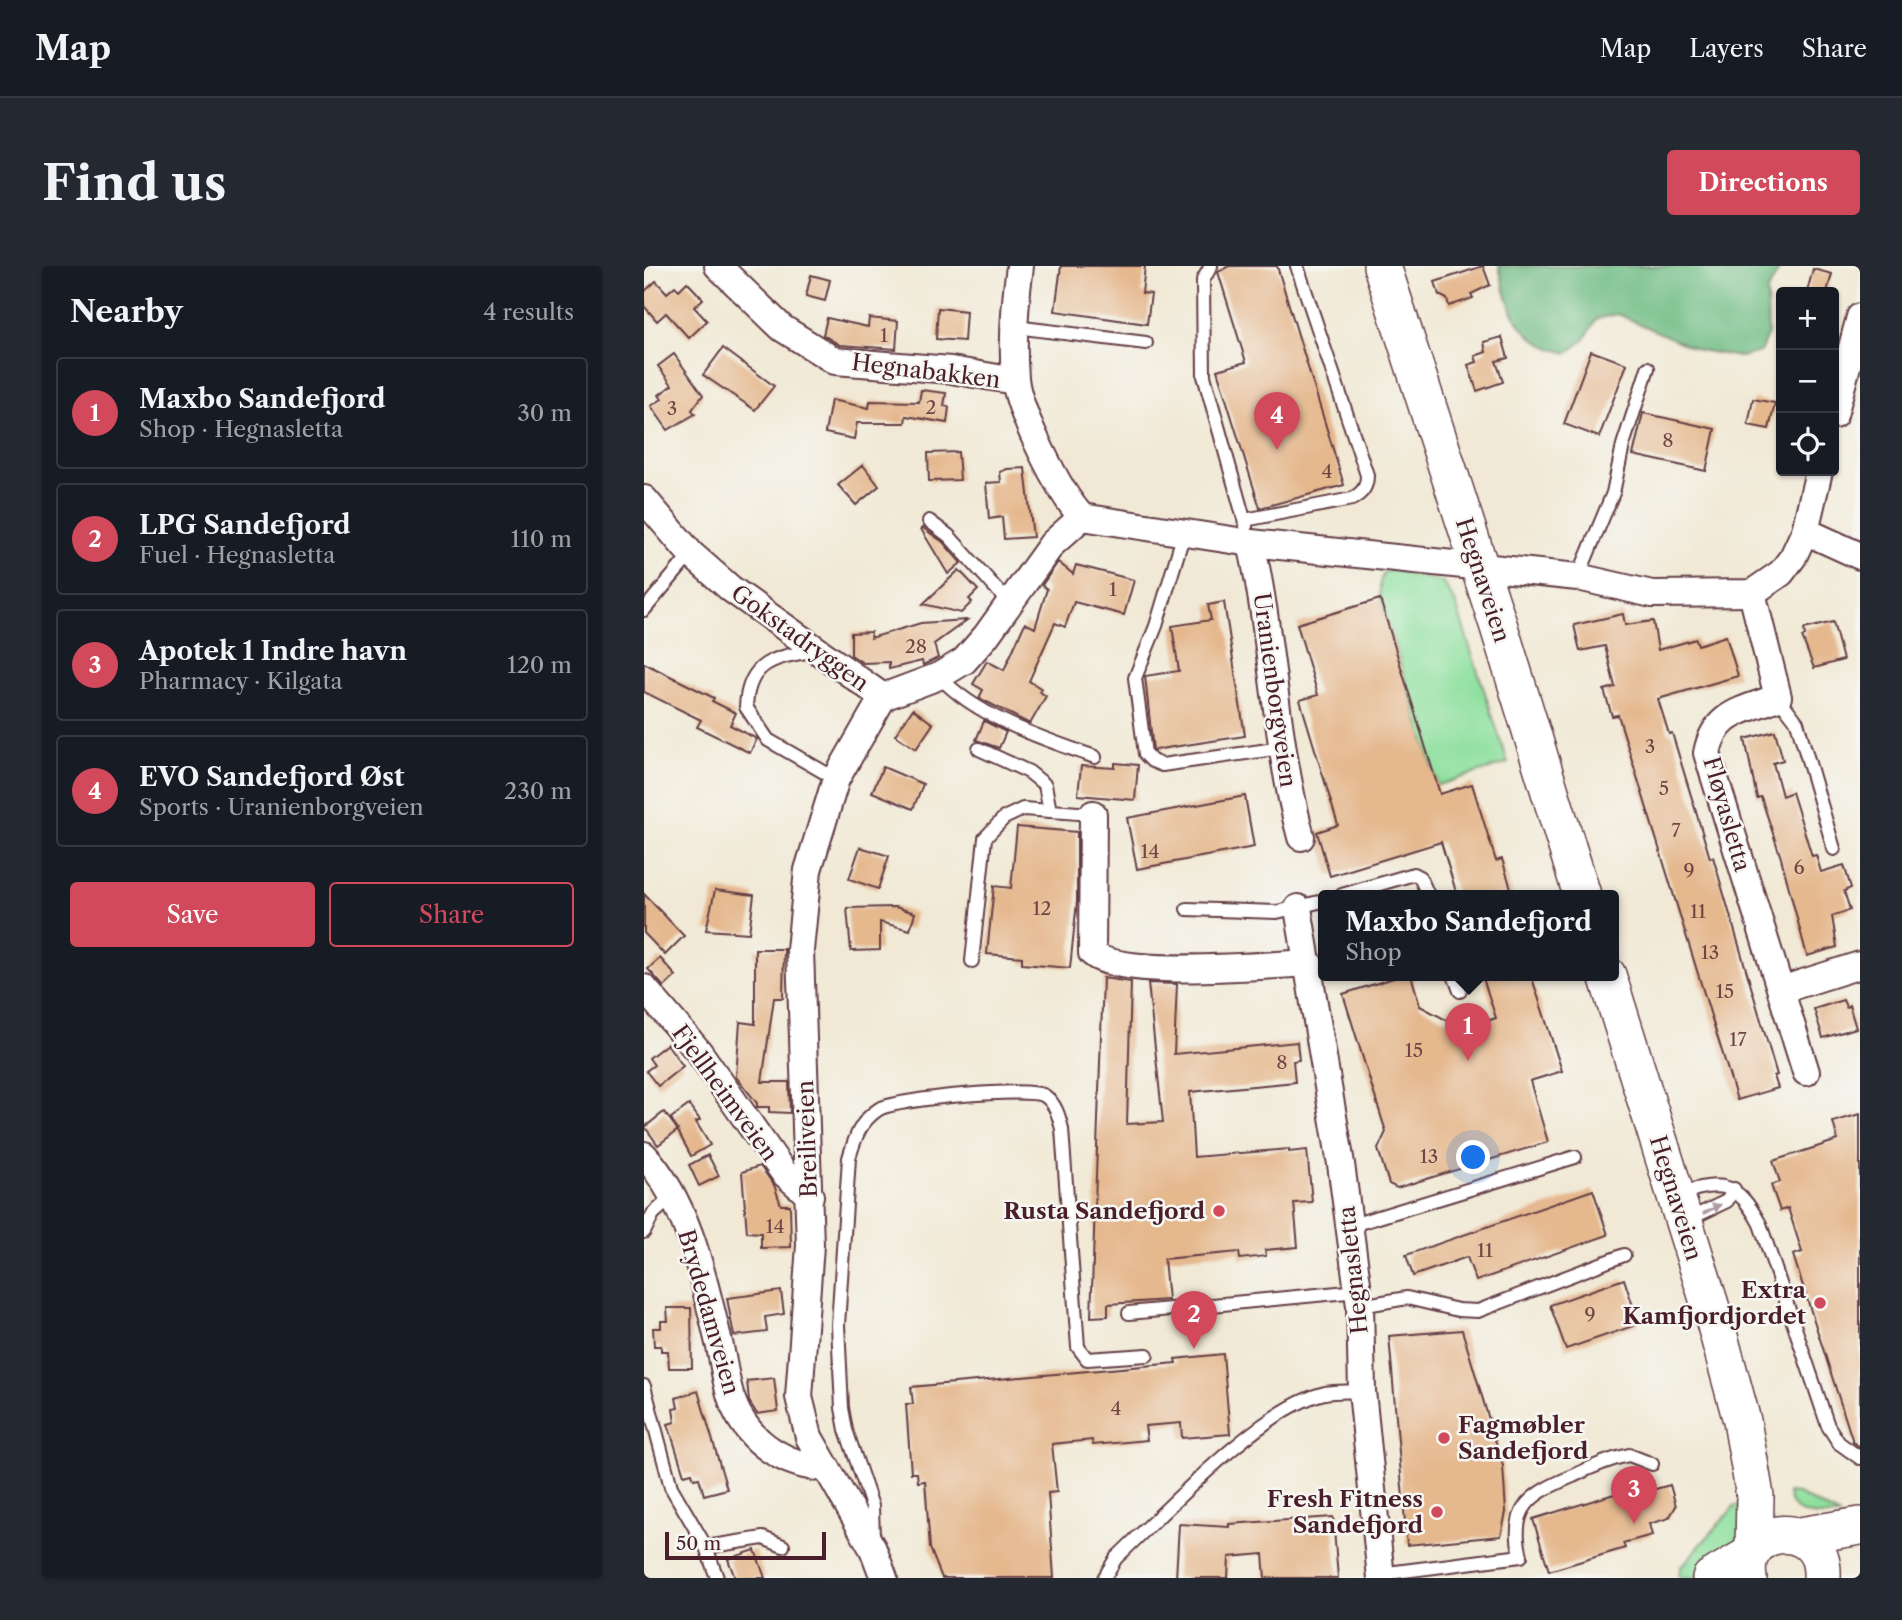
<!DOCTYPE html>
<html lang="en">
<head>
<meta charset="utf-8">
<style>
  :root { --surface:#171b24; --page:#242831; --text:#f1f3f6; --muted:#9ea1a6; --line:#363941; --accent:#d1495b }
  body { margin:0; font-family:"Libre Caslon Text",serif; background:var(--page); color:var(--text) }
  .controls { position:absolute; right:21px; top:21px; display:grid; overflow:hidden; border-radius:7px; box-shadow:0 2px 5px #0004 }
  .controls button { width:63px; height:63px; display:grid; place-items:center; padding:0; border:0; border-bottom:2px solid var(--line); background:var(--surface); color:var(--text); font:35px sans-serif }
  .scale { position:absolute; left:21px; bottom:18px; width:161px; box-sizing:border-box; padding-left:7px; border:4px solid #4a1f2b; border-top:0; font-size:19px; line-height:24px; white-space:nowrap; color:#4a1f2b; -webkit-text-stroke:5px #f6f6f2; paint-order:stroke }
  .you { position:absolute; left:830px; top:892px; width:24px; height:24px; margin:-18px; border:5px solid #fff; border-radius:50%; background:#1a73e8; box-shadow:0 0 0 10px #1a73e833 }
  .badge { display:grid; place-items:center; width:46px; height:46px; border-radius:50%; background:var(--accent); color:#fff; font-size:23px; font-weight:700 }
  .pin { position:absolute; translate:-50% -58px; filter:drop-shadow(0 2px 4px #0008) }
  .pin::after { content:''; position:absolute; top:37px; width:24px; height:21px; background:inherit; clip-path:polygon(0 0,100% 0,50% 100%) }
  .popup { position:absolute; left:674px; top:624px; width:301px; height:91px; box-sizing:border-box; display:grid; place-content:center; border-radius:7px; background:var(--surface); filter:drop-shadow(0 2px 5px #0005); font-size:23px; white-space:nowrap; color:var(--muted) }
  .popup b { font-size:26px; color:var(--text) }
  .popup::after { content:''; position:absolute; left:50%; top:100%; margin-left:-14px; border:14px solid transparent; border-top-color:var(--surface) }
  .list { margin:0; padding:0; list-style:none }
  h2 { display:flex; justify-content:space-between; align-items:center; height:91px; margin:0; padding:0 28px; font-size:30px }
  h2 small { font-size:23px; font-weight:400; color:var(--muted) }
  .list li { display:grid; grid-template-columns:46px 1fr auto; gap:21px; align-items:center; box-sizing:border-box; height:112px; margin:0 14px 14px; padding:0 14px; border:2px solid var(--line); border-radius:7px }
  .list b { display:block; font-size:26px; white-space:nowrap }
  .list p { margin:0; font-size:23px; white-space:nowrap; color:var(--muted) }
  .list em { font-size:23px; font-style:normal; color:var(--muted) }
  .actions { display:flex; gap:14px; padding:21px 28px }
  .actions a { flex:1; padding:16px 0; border:2px solid var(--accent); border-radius:7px; text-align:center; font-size:24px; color:var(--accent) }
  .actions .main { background:var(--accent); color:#fff }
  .icon { flex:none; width:38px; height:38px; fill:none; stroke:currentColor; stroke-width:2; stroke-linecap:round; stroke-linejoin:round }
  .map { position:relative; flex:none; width:1216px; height:1312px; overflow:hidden; border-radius:7px }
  header { display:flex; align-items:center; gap:42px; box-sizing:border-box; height:98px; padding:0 35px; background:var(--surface); border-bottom:2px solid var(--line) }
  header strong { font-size:33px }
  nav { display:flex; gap:38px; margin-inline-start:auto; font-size:24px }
  .intro { display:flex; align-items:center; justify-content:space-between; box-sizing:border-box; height:168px; padding:0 42px }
  h1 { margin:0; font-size:49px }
  .button { padding:18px 32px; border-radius:7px; background:var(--accent); color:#fff; font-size:24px; font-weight:700 }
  main { display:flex; gap:42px; padding:0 42px }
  aside { flex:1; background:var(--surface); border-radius:7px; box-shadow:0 2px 5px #0004 }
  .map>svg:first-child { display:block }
  .green { fill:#8fe09f; stroke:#6c8065; stroke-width:2 }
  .forest { fill:#73be86; stroke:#5e6e58; stroke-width:2 }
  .building { fill:#e5b88e }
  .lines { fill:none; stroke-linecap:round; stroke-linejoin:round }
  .lane-casing { stroke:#633d44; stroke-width:16 }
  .street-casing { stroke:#633d44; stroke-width:30 }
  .secondary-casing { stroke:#633d44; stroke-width:40 }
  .lane { stroke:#fff; stroke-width:12 }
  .street { stroke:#fff; stroke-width:26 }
  .secondary { stroke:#fff; stroke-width:37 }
  .oneway { fill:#ae9aa0 }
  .poi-dot { fill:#d1495b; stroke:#f6f6f2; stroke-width:2.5 }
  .labels { text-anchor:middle; stroke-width:5; stroke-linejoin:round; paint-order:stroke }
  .number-label { font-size:19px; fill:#714544 }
  .street-label { font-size:23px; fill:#4a1f2b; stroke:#f6f6f2 }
  .poi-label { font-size:23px; font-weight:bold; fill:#4a1f2b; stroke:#f6f6f2; text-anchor:end }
</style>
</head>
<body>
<header>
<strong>Map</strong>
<nav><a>Map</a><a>Layers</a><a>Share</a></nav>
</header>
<div class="intro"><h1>Find us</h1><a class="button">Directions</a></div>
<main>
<aside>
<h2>Nearby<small>4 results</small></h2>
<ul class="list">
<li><span class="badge">1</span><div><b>Maxbo Sandefjord</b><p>Shop · Hegnasletta</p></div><em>30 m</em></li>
<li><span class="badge">2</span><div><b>LPG Sandefjord</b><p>Fuel · Hegnasletta</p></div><em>110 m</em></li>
<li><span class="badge">3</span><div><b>Apotek 1 Indre havn</b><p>Pharmacy · Kilgata</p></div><em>120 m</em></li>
<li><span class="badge">4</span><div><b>EVO Sandefjord Øst</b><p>Sports · Uranienborgveien</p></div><em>230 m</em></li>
</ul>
<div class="actions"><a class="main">Save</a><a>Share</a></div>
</aside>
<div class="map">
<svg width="1216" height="1312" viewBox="0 0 1216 1312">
  <rect width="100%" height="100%" fill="#f6f6f2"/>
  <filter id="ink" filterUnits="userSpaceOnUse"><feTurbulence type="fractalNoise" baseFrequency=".0143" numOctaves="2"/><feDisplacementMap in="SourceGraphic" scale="14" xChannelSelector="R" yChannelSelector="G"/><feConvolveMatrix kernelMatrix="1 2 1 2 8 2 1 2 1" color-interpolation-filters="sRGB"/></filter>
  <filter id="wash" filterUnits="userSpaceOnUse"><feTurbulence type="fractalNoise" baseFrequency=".00686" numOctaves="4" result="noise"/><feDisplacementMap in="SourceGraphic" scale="28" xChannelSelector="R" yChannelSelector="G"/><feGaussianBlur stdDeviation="1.57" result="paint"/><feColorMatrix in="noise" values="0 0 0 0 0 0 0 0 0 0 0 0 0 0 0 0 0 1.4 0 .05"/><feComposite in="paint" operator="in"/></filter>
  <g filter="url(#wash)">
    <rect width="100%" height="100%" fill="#f1e9d5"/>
    <!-- green -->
    <g class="green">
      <path d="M749,304L799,316L811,336L864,497L794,519L736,333V316L740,306Z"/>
      <path d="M1144,1227L1154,1228L1196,1250C1176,1250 1146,1253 1144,1227Z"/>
      <path d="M1097,1239L1101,1258L1089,1283L1052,1312H1035L1036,1302L1090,1241Z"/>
    </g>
    <!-- forest -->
    <path class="forest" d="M855,0H1137L1123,26L1124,68L1116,86L1096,91L1054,84L974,48L952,53L941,73L924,87C875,77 864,44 855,0Z"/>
    <g id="blocks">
      <!-- building -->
      <g class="building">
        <path d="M417,0H501L498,27L507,28L503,58L411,45Z"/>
        <path d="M585,0H633L700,219L616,242L573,104L602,96L574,6Z"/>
        <path d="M839,0L846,19L827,28L829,32L805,40L803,33L795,29L791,16Z"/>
        <path d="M1169,3L1188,8L1183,26H1163Z"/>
        <path d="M167,9L186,14L181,35L162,30Z"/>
        <path d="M12,15L23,27L31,20L35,24L43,16L59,33L50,41L63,55L45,72L22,47L13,55L0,40V26Z"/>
        <path d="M294,42L322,45L320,75L292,73Z"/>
        <path d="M183,52L224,61L225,52L254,55L252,83L196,79L179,69Z"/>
        <path d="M858,71L864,92L852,95L859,116L833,125L824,99L833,96L831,90L842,86L840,76Z"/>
        <path d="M79,82L130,120L111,144L59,109Z"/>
        <path d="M947,85L983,98L955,171L920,158Z"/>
        <path d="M30,88L59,129L48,144L51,148L24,164L7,140L18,133L15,129L28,119L14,100Z"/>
        <path d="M277,124L302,127L300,140L305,141L303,157L262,150L261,157H213L210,173L181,167L187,134L225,142L226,135L275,136Z"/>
        <path d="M1109,133L1131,137L1125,163L1104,159Z"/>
        <path d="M999,147L1071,163L1062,205L989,189Z"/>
        <path d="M314,186L316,214L285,215L284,187Z"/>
        <path d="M219,199L235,220L212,239L194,219Z"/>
        <path d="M381,202L389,271L360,273L358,251L345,253L342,217L357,216L356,206L363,203Z"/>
        <path d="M279,262L299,276L317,297L304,308L277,263Z"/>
        <path d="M414,296L429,308L432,299L490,314L480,349L430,336L421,361L411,357L385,415L398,423L396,426L402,430L386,458L335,432L339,424L329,418L343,395L360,404L381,357L391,362L403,323L398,319Z"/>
        <path d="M315,304L334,324L325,333L328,336L317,347L279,338Z"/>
        <path d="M736,333L796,528L828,518L852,595L858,593L869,629H813L797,576L686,610L673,566L694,559L656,434L674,429L653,358Z"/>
        <path d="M580,336L601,470L509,484L501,410L535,405L528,360L567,354L564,339Z"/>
        <path d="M979,348L981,359L1009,355L1014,384L1052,373L1054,379L1082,370L1094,410L1014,433L1025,468L1028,467L1066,592L1069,591L1133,809L1130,810L1134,822L1093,834L974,449L968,450L960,424L971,421L961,380L936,385L930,359Z"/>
        <path d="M323,354L290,378L294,392L279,399L278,395L245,403V396L219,397L207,389V367L227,366V372L277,357Z"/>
        <path d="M1189,356L1199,394L1170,402L1158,371L1161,370L1160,363Z"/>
        <path d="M0,397L70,432L68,435L92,447L86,459L113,473L106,487L53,461L57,454L0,426Z"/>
        <path d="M269,443L289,458L272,483L251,469Z"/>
        <path d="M340,455L362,466L355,482L332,474Z"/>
        <path d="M1131,465L1139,494L1129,497L1138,530L1148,526L1168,590L1172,589L1177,606L1200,599L1207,622L1200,625L1206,644L1188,650L1193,681L1163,690L1137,592L1117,531L1113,532L1101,473Z"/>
        <path d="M471,497L494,499L491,534L434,529L437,500L471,502Z"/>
        <path d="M239,501L279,518L269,543L228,526Z"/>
        <path d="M601,530L610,581L493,603L483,552Z"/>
        <path d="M373,561L433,566V635L426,702L378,698V691L343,688L350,620L367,622Z"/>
        <path d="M216,581L245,590L234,623L205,613Z"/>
        <path d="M71,624L110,629L105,667L62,664Z"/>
        <path d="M0,628L40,670L21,689L0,667Z"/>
        <path d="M251,641L271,647L266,664L236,656V684L207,685L203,642Z"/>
        <path d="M111,683H140L139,732H130L118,816H145L146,847L125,846V841H113V837L92,811L96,756L111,758Z"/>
        <path d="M16,692L32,710L20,721L4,703Z"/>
        <path d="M759,709H767L776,740L819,763L852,752L838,709H887L918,805L886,815L904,876L753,922L745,918L734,883L742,866L699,728Z"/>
        <path d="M459,712L487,716L483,858L519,856L504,717L533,718L530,788L653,776L655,794L649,795L651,816L546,826L550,891L645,883V886L663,884L668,936L650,937L654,981L621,984L622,990L596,993L595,986L520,993L524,1034L464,1038V1050L447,1051Z"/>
        <path d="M1199,734L1202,741L1205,739L1212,762L1179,772L1170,743Z"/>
        <path d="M23,778L39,800L14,820L2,805L10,799L5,792Z"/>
        <path d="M45,839L56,854L52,856L66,879L47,890L27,852Z"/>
        <path d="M20,846L34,864L14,879L1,861Z"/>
        <path d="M1216,848V1181L1209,1176L1149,989L1158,986L1144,942L1136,945L1127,919L1136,916L1129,895L1194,874L1189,856Z"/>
        <path d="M64,889L75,910L55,920L45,899Z"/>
        <path d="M116,900L130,919L137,939H146L147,981L117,982V967L103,966L98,906Z"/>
        <path d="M949,924L964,969L832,1015L823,991L769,1010L762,989Z"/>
        <path d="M980,1013L995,1058L922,1083L906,1039Z"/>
        <path d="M137,1025L140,1048L121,1051L123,1066L90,1070L83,1032Z"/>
        <path d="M23,1042H47L48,1102H25L24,1085H17V1080H10L9,1062H17V1055H24Z"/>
        <path d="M818,1064L859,1200L862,1246L857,1270L763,1279L745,1070Z"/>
        <path d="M579,1088L586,1168L538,1172L537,1157L501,1160L503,1174L449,1179L448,1174L408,1178L413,1226L404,1227L410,1312H298L286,1282L281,1215L274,1216L273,1207H267L262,1138H269L267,1121L532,1097L531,1093Z"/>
        <path d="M130,1112L134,1145L113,1148L105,1135L103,1115Z"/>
        <path d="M54,1125L83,1223L60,1229L55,1212L50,1213L48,1207L40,1209L24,1158L31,1156L29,1143L34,1142L32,1132Z"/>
        <path d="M984,1211L994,1220L997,1227L1026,1219L1032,1240L1025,1252L1005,1258L1008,1269L979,1277L981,1282L905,1305L889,1253L977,1226Z"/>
        <path d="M689,1251L694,1312H621L619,1288L585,1291L584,1312H532L535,1258L585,1261V1258Z"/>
        <path d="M111,1284L121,1312H91L84,1293Z"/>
      </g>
    </g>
  </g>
  <g filter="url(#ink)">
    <use href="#blocks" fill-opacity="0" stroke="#633d44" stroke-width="2"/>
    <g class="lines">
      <!-- lane casing -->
      <g class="lane-casing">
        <g id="lane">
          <path d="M567,0L559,14L560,110L602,260"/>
          <path d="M371,61L502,77"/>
          <path d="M601,254L708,233C718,227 723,222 723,209L653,0"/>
          <path d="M285,255L305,270L365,337"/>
          <path d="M540,267L512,360L491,412L501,488L508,495L518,499L638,482"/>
          <path d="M934,311L969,227L979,179L1004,102"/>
          <path d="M0,344L47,288"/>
          <path d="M169,385C130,391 104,396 102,441L124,474L192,513"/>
          <path d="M295,410C332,451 400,473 451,491"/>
          <path d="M1134,431L1153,456L1190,583"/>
          <path d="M335,483L385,506L401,519L406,545"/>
          <path d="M698,629L770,608L776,611L784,629"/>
          <path d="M543,643L633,646L679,635"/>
          <path d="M328,695L341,572L360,552L379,543L449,548"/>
          <path d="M810,709L816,725"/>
          <path d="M1035,928C1079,914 1093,916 1116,958L1184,1160L1195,1177L1216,1192"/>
          <path d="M1043,954L1083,935L1090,923"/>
          <path d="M705,960L931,891"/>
          <path d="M0,966L9,948L29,930"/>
          <path d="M716,1040L763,1032L814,1044L834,1045L980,989"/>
          <path d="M485,1047L714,1025"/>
          <path d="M0,1120L27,1221L62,1281L73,1312"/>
          <path d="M229,1272L228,1240L202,1164L198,1142L194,1059L205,892C211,872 216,855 235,843C253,833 385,820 401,830C412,838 415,851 418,863L434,1081L443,1093L503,1089"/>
          <path d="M62,1281L119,1272L139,1280"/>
          <path d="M736,1308L877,1290C864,1240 889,1227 929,1210C947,1201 966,1193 985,1189L1008,1198"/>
          <path d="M460,1312L472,1292C520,1247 618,1141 681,1127C692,1125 706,1126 718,1125"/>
        </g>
      </g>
      <!-- street casing -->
      <g class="street-casing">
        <g id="street">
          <path d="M74,0L138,62L191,95L307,104L371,115"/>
          <path d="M376,0C371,36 368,76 371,112C374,145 416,228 438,251"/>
          <path d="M1190,149L1216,51"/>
          <path d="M0,233L47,288L87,323L239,431L295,410L320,395L342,370L408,278L438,251"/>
          <path d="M438,251L607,277L934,311L1008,328L1108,327L1137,307L1149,291L1161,265L1175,205"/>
          <path d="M1161,265L1216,290"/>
          <path d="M607,277C629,374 631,475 657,571"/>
          <path d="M1108,327L1134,431C1099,445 1071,446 1063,487L1162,806"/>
          <path d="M239,431L192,513L164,604L156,684L166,979L155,1131L165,1171L229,1283L240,1312"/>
          <path d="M449,548L448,687C475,713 622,699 665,697"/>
          <path d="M654,642L697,898L716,1040L718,1125L737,1312"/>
          <path d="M0,722L55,786L140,907L166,930"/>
          <path d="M1137,724L1216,699"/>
          <path d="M0,889C46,939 60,1016 76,1081C81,1104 83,1127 94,1148C112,1181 145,1200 181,1202"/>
        </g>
      </g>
      <!-- secondary casing -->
      <g class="secondary-casing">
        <g id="secondary">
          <path d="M738,0L854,358L938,629"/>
          <path d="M963,709L1070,1052L1098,1155L1111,1230L1110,1283"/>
          <path d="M1156,1270L1216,1260"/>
          <path d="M1067,1312L1106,1289"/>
          <path d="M1104,1312C1094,1257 1182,1251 1178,1312"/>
        </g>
      </g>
      <!-- lane -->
      <use href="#lane" class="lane"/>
      <!-- street -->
      <use href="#street" class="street"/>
      <!-- secondary -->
      <use href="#secondary" class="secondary"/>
    </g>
    <!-- one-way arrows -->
    <defs><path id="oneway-solid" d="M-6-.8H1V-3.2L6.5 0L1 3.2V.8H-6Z" transform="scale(1.75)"/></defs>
    <use class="oneway" href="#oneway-solid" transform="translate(1068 943) rotate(-27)"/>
  </g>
  <!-- markers -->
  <g class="poi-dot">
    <circle cx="575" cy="945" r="7"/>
    <circle cx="1176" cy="1037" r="7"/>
    <circle cx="800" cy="1172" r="7"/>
    <circle cx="793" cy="1246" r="7"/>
  </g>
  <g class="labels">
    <!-- number labels -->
    <g class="number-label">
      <text x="240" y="76">1</text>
      <text x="287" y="148">2</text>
      <text x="28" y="149">3</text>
      <text x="1024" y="181">8</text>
      <text x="683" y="212">4</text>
      <text x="469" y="330">1</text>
      <text x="272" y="387">28</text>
      <text x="1006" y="487">3</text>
      <text x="1020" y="529">5</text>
      <text x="1032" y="571">7</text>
      <text x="506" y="592">14</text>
      <text x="1155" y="608">6</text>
      <text x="1045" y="611">9</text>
      <text x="398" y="649">12</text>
      <text x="1054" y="652">11</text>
      <text x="1066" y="693">13</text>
      <text x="1081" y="732">15</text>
      <text x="1094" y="780">17</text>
      <text x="770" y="791">15</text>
      <text x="638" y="803">8</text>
      <text x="785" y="897">13</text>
      <text x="131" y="967">14</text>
      <text x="841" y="991">11</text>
      <text x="946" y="1055">9</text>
      <text x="472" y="1149">4</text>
    </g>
    <!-- street labels -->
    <g class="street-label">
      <text transform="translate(282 105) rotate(7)" y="8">Hegnabakken</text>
      <text transform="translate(839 314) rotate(72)" y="8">Hegnaveien</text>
      <text transform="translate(156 372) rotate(36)" y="8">Gokstadryggen</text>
      <text transform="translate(631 424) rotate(82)" y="8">Uranienborgveien</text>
      <text transform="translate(1083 548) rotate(74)" y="8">Fløyasletta</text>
      <text transform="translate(81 827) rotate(54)" y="8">Fjellheimveien</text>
      <text transform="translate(163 873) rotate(-92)" y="8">Breiliveien</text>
      <text transform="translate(1032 932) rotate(73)" y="8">Hegnaveien</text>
      <text transform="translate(709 1004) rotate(-96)" y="8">Hegnasletta</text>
      <text transform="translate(65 1046) rotate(74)" y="8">Brydedamveien</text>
    </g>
    <!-- poi labels -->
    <g class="poi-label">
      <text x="561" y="953">Rusta Sandefjord</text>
      <text x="1162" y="1032">Extra<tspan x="1162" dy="26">Kamfjordjordet</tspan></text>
      <text x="814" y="1167" text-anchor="start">Fagmøbler<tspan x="814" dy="26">Sandefjord</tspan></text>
      <text x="779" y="1241">Fresh Fitness<tspan x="779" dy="26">Sandefjord</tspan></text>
    </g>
  </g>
</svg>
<div class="controls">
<button>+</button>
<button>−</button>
<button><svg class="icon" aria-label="locate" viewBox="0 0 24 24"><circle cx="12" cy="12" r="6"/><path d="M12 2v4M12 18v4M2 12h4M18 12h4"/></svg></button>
</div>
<div class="scale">50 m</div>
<div class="you"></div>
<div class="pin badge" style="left:824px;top:795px">1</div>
<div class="popup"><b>Maxbo Sandefjord</b>Shop</div>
<div class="pin badge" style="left:550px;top:1083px">2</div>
<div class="pin badge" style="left:990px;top:1258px">3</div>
<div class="pin badge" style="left:633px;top:184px">4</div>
</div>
</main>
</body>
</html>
